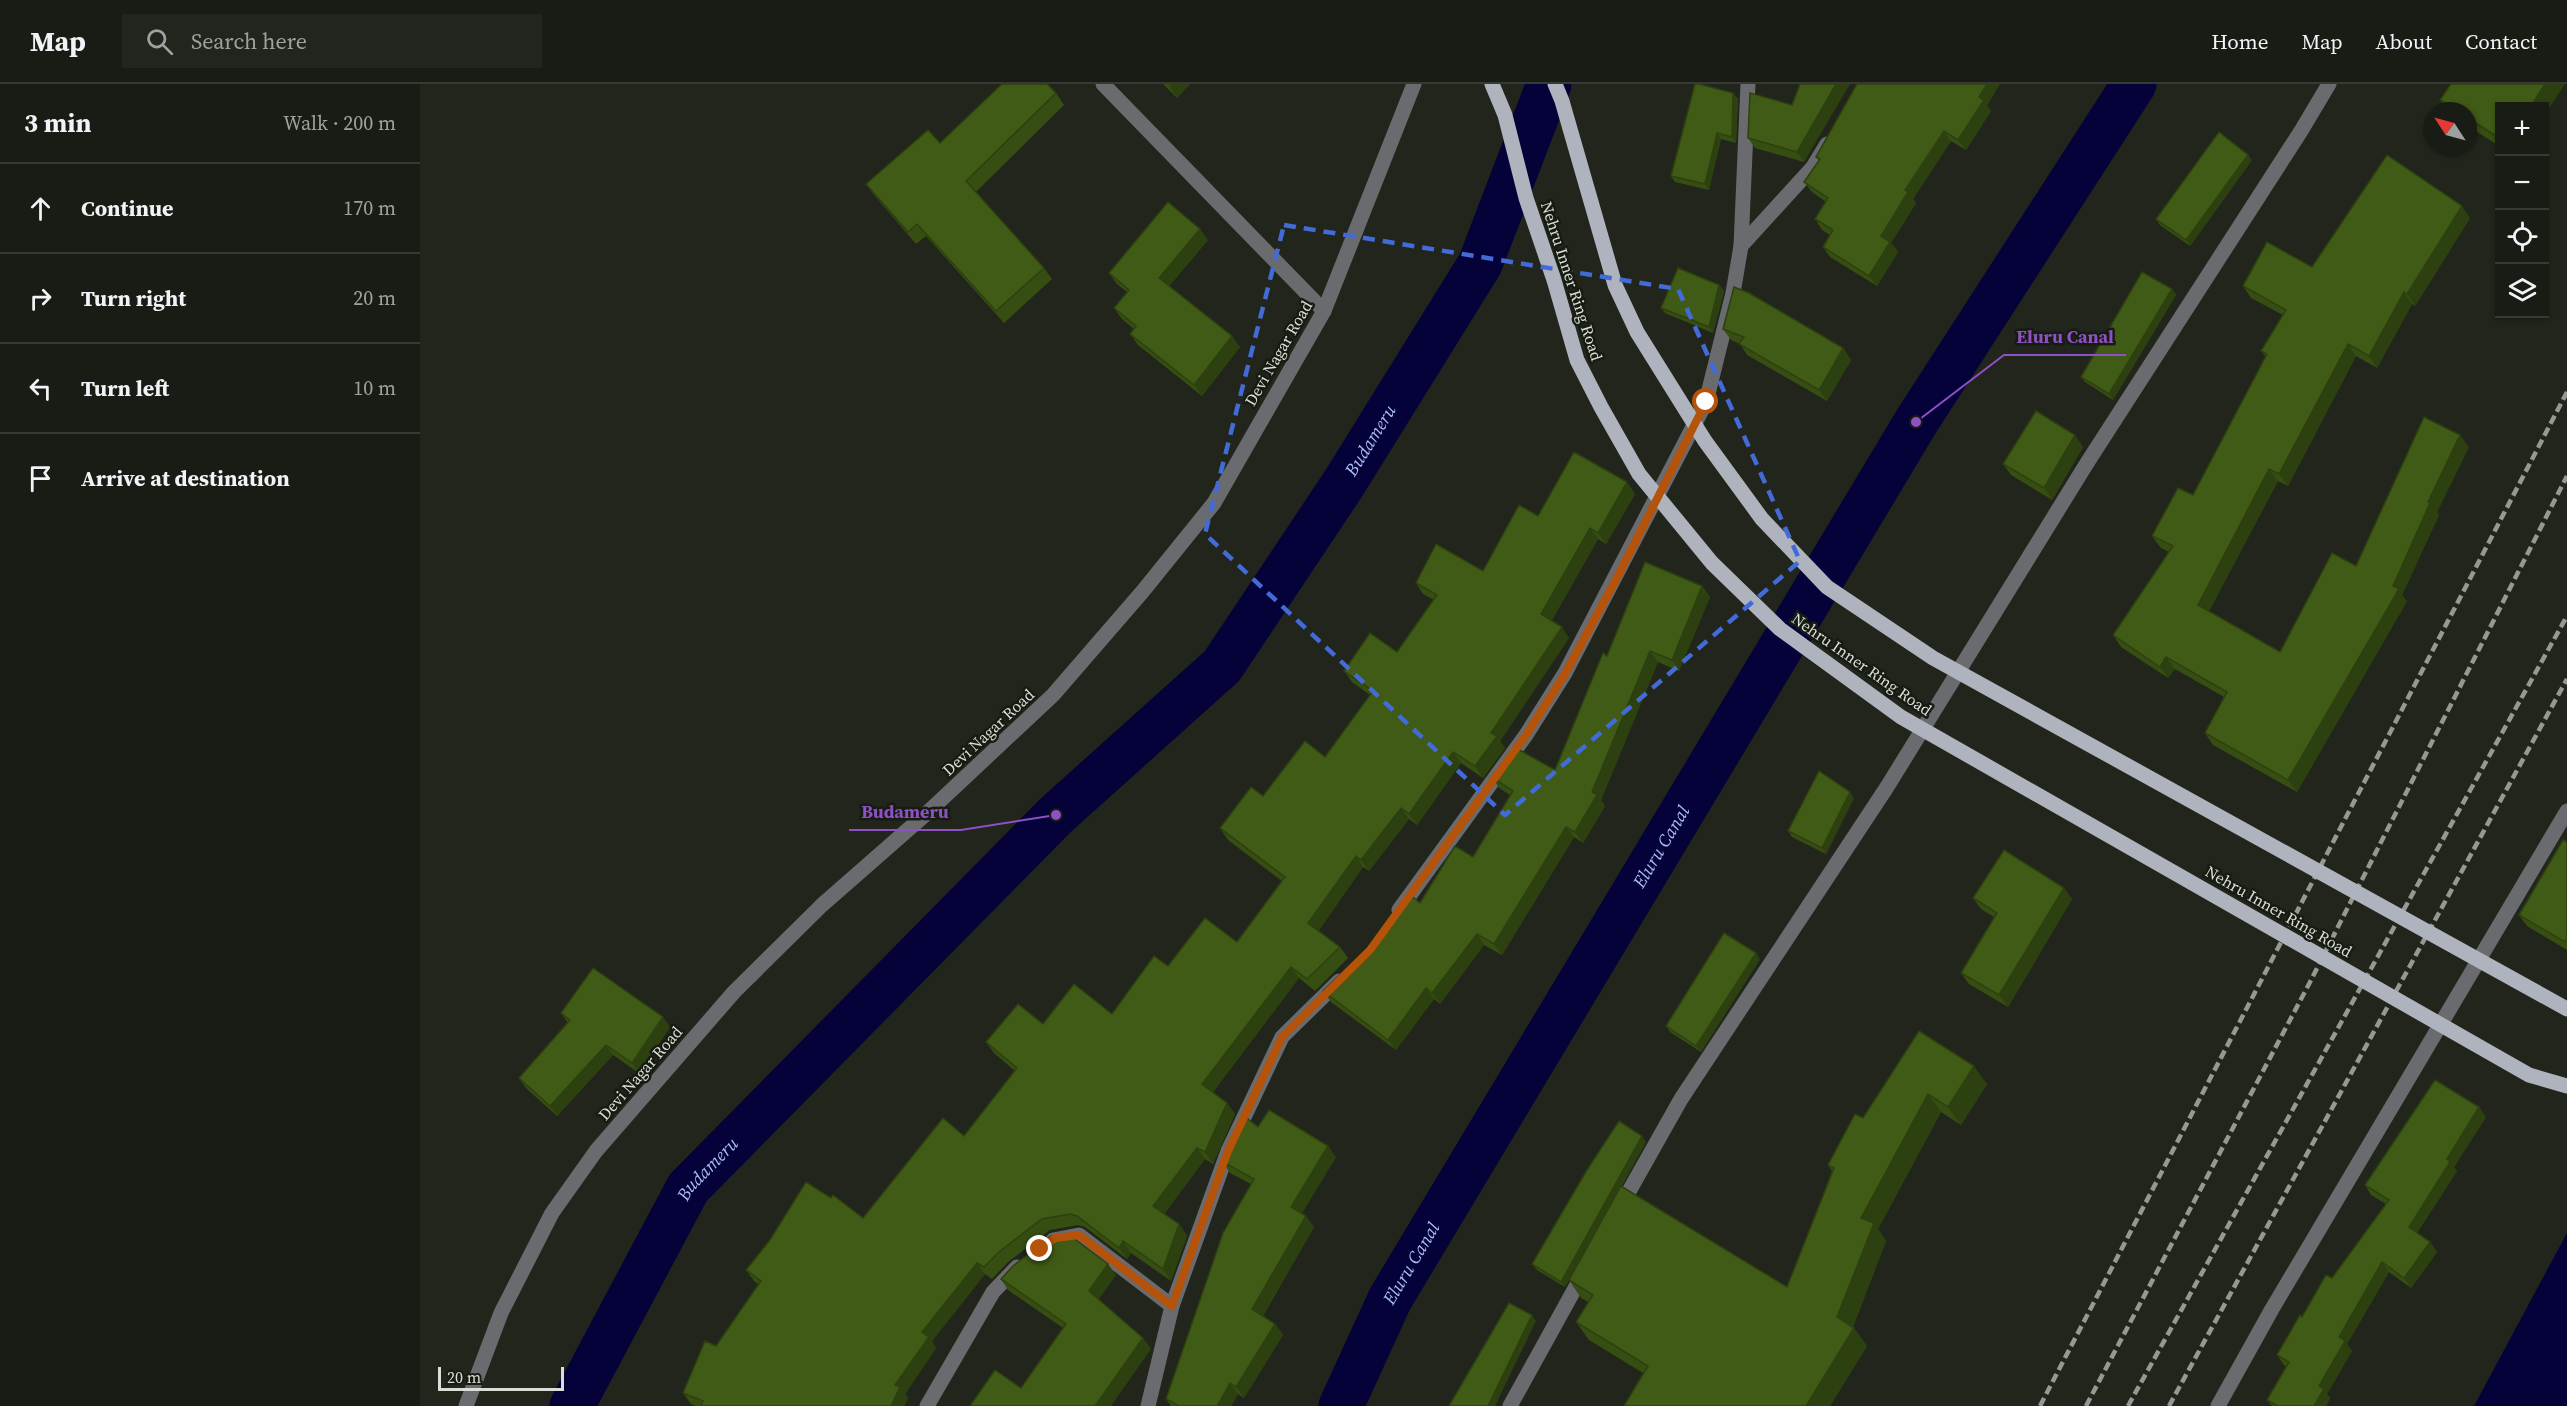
<!DOCTYPE html>
<html lang="en">
<head>
<meta charset="utf-8">
<style>
  :root { --surface:#191c15; --page:#22251e; --text:#f1f3f6; --muted:#9fa1a0; --line:#373a34 }
  body { margin:0; font-family:"Source Serif 4",serif; background:var(--page); color:var(--text) }
  .controls { position:absolute; right:18px; top:18px; display:grid; overflow:hidden; border-radius:0px; box-shadow:0 2px 4px #0004 }
  .controls button { width:54px; height:54px; display:grid; place-items:center; padding:0; border:0; border-bottom:2px solid var(--line); background:var(--surface); color:var(--text); font:30px sans-serif }
  .compass { position:absolute; left:2003px; top:18px; width:54px; height:54px; border-radius:50%; background:var(--surface); box-shadow:0 2px 4px #0004; rotate:306deg }
  .scale { position:absolute; left:18px; bottom:15px; width:126px; box-sizing:border-box; padding-left:6px; border:3px solid #dbded8; border-top:0; font-size:16px; line-height:21px; white-space:nowrap; color:#dbded8; -webkit-text-stroke:4px #171c13; paint-order:stroke }
  .stop { position:absolute; width:18px; height:18px; margin:-14px; border:4px solid #b45309; border-radius:50%; background:#fff }
  .stop.end { background:#b45309; border-color:#fff; box-shadow:0 2px 6px #0008 }
  .list { margin:0; padding:0; list-style:none }
  h2 { display:flex; justify-content:space-between; align-items:center; height:78px; margin:0; padding:0 24px; font-size:26px }
  h2 small { font-size:20px; font-weight:400; color:var(--muted) }
  .list li { display:grid; grid-template-columns:39px 1fr auto; gap:18px; align-items:center; box-sizing:border-box; height:90px; padding:0 24px; border-top:2px solid var(--line) }
  .list b { display:block; font-size:22px; white-space:nowrap }
  .list em { font-size:20px; font-style:normal; color:var(--muted) }
  .icon { flex:none; width:33px; height:33px; fill:none; stroke:currentColor; stroke-width:2; stroke-linecap:round; stroke-linejoin:round }
  .map { position:relative; flex:none; width:2147px; height:1322px; overflow:hidden }
  header { display:flex; align-items:center; gap:36px; box-sizing:border-box; height:84px; padding:0 30px; background:var(--surface); border-bottom:2px solid var(--line) }
  header strong { font-size:28px }
  nav { display:flex; gap:33px; margin-inline-start:auto; font-size:21px }
  .search { width:420px; height:54px; background:var(--page); display:flex; align-items:center; gap:15px; box-sizing:border-box; padding:0 21px; border-radius:0px; color:var(--muted); font-size:22px }
  main { display:flex }
  aside { flex:1; background:var(--surface) }
  .map>svg:first-child { display:block }
  .water { fill:#040238 }
  .lines { fill:none; stroke-linecap:round; stroke-linejoin:round }
  .canal { stroke:#040238; stroke-width:45 }
  .minor { stroke:#696b6f; stroke-width:15 }
  .rail { stroke:#969992; stroke-width:4.5; stroke-dasharray:9 4.5; stroke-linecap:butt }
  .major-bridge { stroke:#afb3bd; stroke-width:15 }
  .wall { fill:#374e13 }
  .shaded-wall { fill:#2d400f }
  .building { fill:#405b16; stroke:#2d400f; stroke-width:1.5 }
  .route { stroke:#b45309; stroke-width:8 }
  .marked { fill:none; stroke:#436bd8; stroke-width:4.5; stroke-dasharray:12 8; stroke-linejoin:round }
  .labels { text-anchor:middle; stroke-width:5; stroke-linejoin:round; paint-order:stroke }
  .street-label { font-size:16px; fill:#dbded8; stroke:#171c13 }
  .water-label { font-size:18px; font-style:italic; fill:#abbdf2; stroke:#171c13 }
  .leader { fill:none; stroke:#8e50c4; stroke-width:2 }
  .callout-dot { fill:#8e50c4; stroke:#171c13; stroke-width:2 }
  .callout-label { font-size:18px; text-anchor:middle; font-weight:bold; fill:#8e50c4; stroke:#171c13; stroke-width:5; stroke-linejoin:round; paint-order:stroke }
</style>
</head>
<body>
<header>
<strong>Map</strong>
<div class="search"><svg class="icon" aria-label="search" viewBox="0 0 24 24"><circle cx="10" cy="10" r="6"/><path d="M15 15l6 6"/></svg>Search here</div>
<nav><a>Home</a><a>Map</a><a>About</a><a>Contact</a></nav>
</header>
<main>
<aside>
<h2>3 min<small>Walk · 200 m</small></h2>
<ul class="list">
<li><svg class="icon" aria-label="ahead" viewBox="0 0 24 24"><path d="M12 20V5M6 11l6-6 6 6"/></svg><div><b>Continue</b></div><em>170 m</em></li>
<li><svg class="icon" aria-label="right" viewBox="0 0 24 24"><path d="M7 20v-9h11M14 6l5 5-5 5"/></svg><div><b>Turn right</b></div><em>20 m</em></li>
<li><svg class="icon" aria-label="left" viewBox="0 0 24 24"><path d="M17 20v-9H6M10 6l-5 5 5 5"/></svg><div><b>Turn left</b></div><em>10 m</em></li>
<li><svg class="icon" aria-label="arrive" viewBox="0 0 24 24"><path d="M6 21V4h12l-3 4 3 4H6"/></svg><div><b>Arrive at destination</b></div></li>
</ul>
</aside>
<div class="map">
<svg width="2147" height="1322" viewBox="0 0 2147 1322">
  <rect width="100%" height="100%" fill="#21251c"/>
  <!-- water -->
  <path class="water" d="M2147,1149V1322H2054Z"/>
  <g class="lines">
    <!-- canal -->
    <g class="canal">
      <path id="s1" d="M152,1322L268,1104L636,731L802,582L924,399L1060,180L1129,0"/>
      <path id="s2" d="M921,1322L970,1215L1496,338L1714,0"/>
    </g>
    <!-- minor -->
    <g class="minor">
      <path d="M683,0L904,227"/>
      <path d="M1321,162L1393,83L1407,60"/>
      <path d="M979,826L1106,651L1145,589L1286,318L1313,209L1321,162L1328,0"/>
      <path d="M1199,1125L1261,1015L1467,703L1667,379L1881,47L1909,0"/>
      <path d="M633,1156L659,1151L752,1222"/>
      <path d="M46,1322L81,1229L132,1129L176,1067L314,908L402,821L507,729L633,611L723,507L794,419L904,227L994,0"/>
      <path d="M507,1322L573,1208L597,1183"/>
      <path d="M728,1322L752,1222L808,1067L862,953L919,897"/>
      <path d="M1090,1322L1164,1188"/>
      <path d="M1798,1322L1852,1225L2147,727"/>
    </g>
    <!-- rail -->
    <g class="rail">
      <path d="M1620,1322L2147,308"/>
      <path d="M1666,1322L1889,900L2147,392"/>
      <path d="M1708,1322L2147,532"/>
      <path d="M1749,1322L2147,595"/>
    </g>
    <!-- major-bridge -->
    <g class="major-bridge">
      <path d="M1072,0L1085,31L1106,114L1134,196L1157,276L1181,323L1219,390L1292,479L1360,545L1481,633L2109,991L2147,1002"/>
      <path d="M1135,0L1142,17L1195,201L1217,248L1285,357L1342,435L1407,503L1513,574L2147,925"/>
    </g>
  </g>
  <!-- wall -->
  <g class="wall">
    <path d="M743,0H770L757,14Z"/>
    <path d="M636,9L644,21L556,108L624,184L632,195L584,239L506,152L496,160L454,111L446,100L520,59Z"/>
    <path d="M1313,9L1318,15L1316,59L1301,55L1289,106L1255,98L1251,92Z"/>
    <path d="M2020,16L2079,22V62L2048,42V27H2028Z"/>
    <path d="M1372,21L1384,78L1335,64L1328,54Z"/>
    <path d="M1567,22L1571,27L1546,66L1531,57L1493,115L1496,119L1471,159L1478,168L1457,202L1410,173L1403,163L1410,151L1402,146L1395,135L1406,118L1392,108L1384,98L1399,77L1396,73Z"/>
    <path d="M1832,76L1770,162L1740,141L1736,135Z"/>
    <path d="M2050,134L1995,222L1992,220L1957,284L1936,272L1868,402L1858,397L1789,527L1860,568L1936,482L2049,363L2017,428L2019,431L1982,511L1987,517L1877,708L1793,661L1785,649L1804,613L1755,585L1748,594L1701,563L1693,551L1749,468L1741,464L1732,452L1773,411L1846,273L1841,267L1863,231L1831,214L1823,202L1892,183Z"/>
    <path d="M788,156L749,202L820,263L782,312L718,261L710,250L714,245L702,235L694,224L707,208L697,200L689,189Z"/>
    <path d="M1299,201L1304,207L1293,249L1245,229L1241,224Z"/>
    <path d="M1752,205L1756,211L1693,316L1665,298L1661,293Z"/>
    <path d="M1303,245L1423,264L1431,276L1407,317L1327,271L1320,260L1311,256Z"/>
    <path d="M1663,363L1632,416L1591,391L1583,380Z"/>
    <path d="M1215,410L1186,460L1178,455L1132,536L1149,554L1080,657L1085,664L1063,694L1041,679L997,741L989,735L949,787L943,783L898,847L920,863L928,874L895,907L879,894L793,1008L807,1019L815,1030L793,1080L785,1075L744,1130L759,1140L767,1152L751,1197L711,1169L707,1175L665,1143L658,1141L630,1146L588,1178L572,1195L565,1190L512,1257L516,1264L485,1310L488,1314L484,1322H275L271,1320L263,1309L339,1201L334,1197L326,1186L443,1134L544,1052L595,987L574,969L566,958L623,940L692,930L748,882L817,858L862,797L808,756L800,744L843,712L905,673L950,611L932,598L924,587L977,568L1014,516L1003,510L996,499L1063,487L1118,432Z"/>
    <path d="M1282,502L1290,513L1259,587L1238,578L1181,716L1185,722L1163,759L1154,753L1082,871L1064,861L1020,920L1014,915L976,966L911,918L903,907L939,876L1000,819L1053,773L1090,711L1079,704L1072,693L1135,686L1187,572Z"/>
    <path d="M1434,714L1406,770L1372,753L1368,747Z"/>
    <path d="M2147,758V866L2107,842L2099,831Z"/>
    <path d="M1644,804L1652,815L1588,923L1549,900L1541,889L1574,833L1561,825L1553,814Z"/>
    <path d="M1340,875L1281,968L1250,948L1246,942Z"/>
    <path d="M141,929L250,943L219,989L193,971L137,1032L106,1004L99,994L148,939Z"/>
    <path d="M1499,947L1567,1000L1541,1041L1521,1028L1458,1145L1466,1157L1433,1243L1447,1262L1410,1322H1204L1223,1289L1169,1256L1156,1238L1168,1218L1161,1214L1149,1196L1145,1203L1117,1186L1112,1180L1226,1058L1201,1103L1367,1203L1412,1087L1408,1081L1443,1034Z"/>
    <path d="M2059,1023L2066,1033L2034,1083L2037,1087L1997,1149L2010,1158L2017,1168L1991,1204L1969,1188L1927,1260L1932,1267L1907,1310L1910,1314L1906,1322H1852L1847,1316L1866,1282L1864,1281L1857,1271L1882,1233L1912,1194L1966,1120L1951,1111L1945,1101Z"/>
    <path d="M838,1043L916,1073L882,1129L894,1143L843,1232L855,1240L863,1251L824,1314L818,1310L811,1322H751L746,1315L831,1100L810,1089L803,1078Z"/>
    <path d="M696,1191L678,1216L723,1254L731,1265L601,1304L643,1244L588,1206L581,1195Z"/>
  </g>
  <!-- shaded-wall -->
  <g class="shaded-wall">
    <path d="M751,0H770L757,14L749,2Z"/>
    <path d="M1416,0H1430L1384,78L1377,68Z"/>
    <path d="M1567,0H1580L1567,22L1571,27L1546,66L1538,56L1559,13Z"/>
    <path d="M2125,0H2145L2124,32V22H2111Z"/>
    <path d="M1313,9L1318,15L1316,59L1312,53Z"/>
    <path d="M1524,47L1531,57L1493,115L1496,119L1471,159L1478,168L1457,202L1449,192L1461,152L1485,106Z"/>
    <path d="M1297,49L1301,55L1289,106L1285,100Z"/>
    <path d="M1828,71L1832,76L1770,162L1766,156Z"/>
    <path d="M2042,122L2050,134L1995,222L1987,210Z"/>
    <path d="M780,145L788,156L747,205L739,194Z"/>
    <path d="M1299,201L1304,207L1293,249L1289,243Z"/>
    <path d="M1752,205L1756,211L1693,316L1689,310Z"/>
    <path d="M1984,208L1992,220L1957,284L1949,272Z"/>
    <path d="M812,252L820,263L782,312L774,301Z"/>
    <path d="M1928,260L1936,272L1868,402L1859,390Z"/>
    <path d="M1423,264L1431,276L1407,317L1399,306Z"/>
    <path d="M1655,351L1663,363L1632,416L1624,404Z"/>
    <path d="M2040,351L2049,363L2017,428L2019,431L1982,511L1987,517L1877,708L1868,696Z"/>
    <path d="M1849,385L1858,397L1786,533L1778,521Z"/>
    <path d="M1207,398L1215,410L1186,460L1178,449Z"/>
    <path d="M1170,444L1178,455L1129,541L1121,530Z"/>
    <path d="M1282,502L1290,513L1259,587L1252,576Z"/>
    <path d="M1142,543L1149,554L1080,657L1085,664L1063,694L1055,682L1071,649Z"/>
    <path d="M1230,567L1238,578L1181,716L1185,722L1163,759L1155,748Z"/>
    <path d="M1746,573L1755,585L1748,594L1740,583Z"/>
    <path d="M1033,668L1041,679L997,741L989,730Z"/>
    <path d="M1430,708L1434,714L1406,770L1402,764Z"/>
    <path d="M981,724L989,735L949,787L941,776Z"/>
    <path d="M1146,743L1154,753L1082,871L1074,860Z"/>
    <path d="M936,772L943,783L896,851L888,839Z"/>
    <path d="M1644,804L1652,815L1588,923L1579,911Z"/>
    <path d="M1057,850L1064,861L1020,920L1012,909Z"/>
    <path d="M1336,869L1340,875L1281,968L1276,962Z"/>
    <path d="M871,883L879,894L790,1011L782,1000Z"/>
    <path d="M1006,904L1014,915L976,966L968,956Z"/>
    <path d="M243,933L250,943L219,989L212,979Z"/>
    <path d="M186,961L193,971L137,1032L130,1022Z"/>
    <path d="M1554,982L1567,1000L1541,1041L1528,1023Z"/>
    <path d="M1508,1010L1521,1028L1458,1145L1466,1157L1430,1250L1434,1244L1447,1262L1410,1322H1386L1417,1233L1441,1134Z"/>
    <path d="M807,1019L815,1030L793,1080L785,1068Z"/>
    <path d="M2059,1023L2066,1033L2034,1083L2037,1087L1995,1152L1989,1143L2027,1075Z"/>
    <path d="M1222,1052L1226,1058L1145,1203L1141,1198Z"/>
    <path d="M908,1062L916,1073L879,1134L871,1123Z"/>
    <path d="M777,1064L785,1075L741,1133L733,1122Z"/>
    <path d="M886,1132L894,1143L840,1236L832,1225Z"/>
    <path d="M759,1140L767,1152L751,1197L743,1185Z"/>
    <path d="M703,1157L711,1169L707,1175L699,1164Z"/>
    <path d="M2010,1158L2017,1168L1991,1204L1984,1194Z"/>
    <path d="M1962,1178L1969,1188L1927,1260L1932,1267L1907,1310L1910,1314L1906,1322H1894L1899,1302L1919,1253Z"/>
    <path d="M557,1179L565,1190L512,1257L516,1264L485,1310L488,1314L484,1322H471L475,1301L502,1248Z"/>
    <path d="M688,1180L696,1191L676,1219L669,1207Z"/>
    <path d="M1112,1231L1116,1237L1075,1322H1068Z"/>
    <path d="M855,1240L863,1251L824,1314L816,1303Z"/>
    <path d="M723,1254L731,1265L691,1322H675Z"/>
    <path d="M810,1299L818,1310L811,1322H797Z"/>
  </g>
  <!-- building -->
  <g class="building">
    <path d="M582,0H627L636,9L546,97L624,184L576,227L497,140L488,148L446,100L508,46L520,59Z"/>
    <path d="M1275,0H1279L1313,9L1312,53L1297,49L1285,100L1251,92Z"/>
    <path d="M1380,0H1416L1377,68L1328,54L1330,9L1372,21Z"/>
    <path d="M1437,0H1567L1559,13L1564,16L1538,56L1524,47L1485,106L1488,108L1461,152L1470,158L1449,192L1403,163L1413,146L1395,135L1408,114L1384,98L1400,75L1396,73Z"/>
    <path d="M2031,0H2125L2111,22H2079V54L2048,34V27H2038L2020,16Z"/>
    <path d="M1799,48L1828,71L1766,156L1736,135Z"/>
    <path d="M1967,71L2042,122L1987,210L1984,208L1949,272L1928,260L1859,390L1849,385L1778,521L1860,568L1912,469L1936,482L2004,333L2040,351L2008,418L2010,419L1973,502L1979,505L1868,696L1785,649L1807,608L1746,573L1740,583L1693,551L1753,462L1732,452L1758,404L1773,411L1847,270L1841,267L1866,226L1823,202L1847,158L1892,183Z"/>
    <path d="M748,118L780,145L739,194L812,252L774,301L710,250L716,242L694,224L709,206L689,189Z"/>
    <path d="M1258,184L1299,201L1289,243L1241,224Z"/>
    <path d="M1722,188L1752,205L1689,310L1661,293Z"/>
    <path d="M1314,203L1329,209L1423,264L1399,306L1319,260L1324,253L1303,245Z"/>
    <path d="M1616,327L1655,351L1624,404L1583,380Z"/>
    <path d="M1154,368L1207,398L1178,449L1170,444L1121,530L1142,543L1071,649L1077,652L1055,682L1033,668L989,730L981,724L941,776L936,772L888,839L920,863L887,895L871,883L782,1000L807,1019L785,1068L777,1064L733,1122L759,1140L743,1185L703,1157L699,1164L657,1132L650,1130L622,1135L580,1167L564,1183L557,1179L502,1248L509,1253L475,1301L480,1303L471,1322H281L283,1317L263,1309L285,1257L296,1262L341,1197L326,1186L350,1156L386,1098L411,1114L413,1111L443,1134L523,1034L544,1052L597,984L566,958L598,920L623,940L654,900L692,930L734,872L748,882L785,834L817,858L865,793L800,744L831,703L843,712L885,657L905,673L953,607L924,587L950,549L977,568L1017,511L996,499L1016,460L1063,487L1099,421L1118,432Z"/>
    <path d="M1225,478L1282,502L1252,576L1230,567L1172,708L1177,711L1155,748L1146,743L1074,860L1057,850L1012,909L1006,904L968,956L903,907L936,875L939,876L989,810L1000,819L1035,762L1053,773L1093,707L1072,693L1094,663L1135,686L1183,569L1187,572Z"/>
    <path d="M1399,687L1430,708L1402,764L1368,747Z"/>
    <path d="M2143,756L2147,758V855L2145,858L2099,831Z"/>
    <path d="M1584,766L1644,804L1579,911L1541,889L1577,829L1553,814Z"/>
    <path d="M1304,849L1336,869L1276,962L1246,942Z"/>
    <path d="M173,884L243,933L212,979L186,961L130,1022L99,994L150,936L141,929Z"/>
    <path d="M1499,947L1554,982L1528,1023L1508,1010L1441,1134L1454,1139L1417,1233L1434,1244L1386,1322H1204L1228,1282L1156,1238L1173,1211L1149,1196L1201,1102L1367,1203L1414,1084L1408,1081L1435,1030L1443,1034Z"/>
    <path d="M2015,996L2059,1023L2027,1075L2030,1078L1989,1143L2010,1158L1984,1194L1962,1178L1919,1253L1925,1257L1899,1302L1904,1305L1894,1322H1858L1847,1316L1869,1278L1857,1271L1880,1231L1882,1233L1906,1191L1912,1194L1969,1116L1945,1101Z"/>
    <path d="M849,1026L908,1062L871,1123L886,1132L832,1225L855,1240L816,1303L810,1299L797,1322H759L746,1315L803,1149L834,1095L803,1078L823,1031L838,1043Z"/>
    <path d="M1199,1037L1222,1052L1141,1198L1112,1180L1167,1086Z"/>
    <path d="M648,1150L688,1180L669,1207L723,1254L675,1322H550L575,1286L601,1304L646,1240L581,1195L593,1182L631,1152Z"/>
    <path d="M1089,1219L1112,1231L1068,1322H1029Z"/>
  </g>
  <g class="lines">
    <!-- route -->
    <path class="route" d="M620,1165L635,1154L659,1151L752,1222L808,1067L862,953L950,866L1106,651L1145,590L1200,488L1286,318"/>
  </g>
  <!-- marked area -->
  <path class="marked" d="M864,141L1258,205L1380,477L1085,731L785,450Z"/>
  <g class="labels">
    <!-- street labels -->
    <g class="street-label">
      <text transform="translate(1152 197) rotate(72)" y="6">Nehru Inner Ring Road</text>
      <text transform="translate(858 269) rotate(-60)" y="6">Devi Nagar Road</text>
      <text transform="translate(1442 580) rotate(35)" y="6">Nehru Inner Ring Road</text>
      <text transform="translate(568 648) rotate(-43)" y="6">Devi Nagar Road</text>
      <text transform="translate(1859 827) rotate(30)" y="6">Nehru Inner Ring Road</text>
      <text transform="translate(220 989) rotate(-49)" y="6">Devi Nagar Road</text>
    </g>
    <!-- water labels -->
    <g class="water-label">
      <text dy="6" stroke="none"><textPath href="#s1" startOffset="1264">Budameru</textPath></text>
      <text dy="6" stroke="none"><textPath href="#s2" startOffset="645">Eluru Canal</textPath></text>
      <text dy="6" stroke="none"><textPath href="#s1" startOffset="274">Budameru</textPath></text>
      <text dy="6" stroke="none"><textPath href="#s2" startOffset="159">Eluru Canal</textPath></text>
    </g>
  </g>
  <!-- callouts -->
  <path class="leader" d="M1496 338L1584 271H1706M636 731L541 746H429"/>
  <g class="callout-dot">
    <circle cx="1496" cy="338" r="6"/>
    <circle cx="636" cy="731" r="6"/>
  </g>
  <g class="callout-label">
    <text x="1645" y="259">Eluru Canal</text>
    <text x="485" y="734">Budameru</text>
  </g>
</svg>
<div class="controls">
<button>+</button>
<button>−</button>
<button><svg class="icon" aria-label="locate" viewBox="0 0 24 24"><circle cx="12" cy="12" r="6"/><path d="M12 2v4M12 18v4M2 12h4M18 12h4"/></svg></button>
<button><svg class="icon" aria-label="layers" viewBox="0 0 24 24"><path d="M12 4l9 5-9 5-9-5zM3 14l9 5 9-5"/></svg></button>
</div>
<svg class="compass" viewBox="-18 -18 36 36"><path d="M0-13l5 13h-10z" fill="#e53935"/><path d="M0 13l5-13h-10z" fill="#9fa1a0"/></svg>
<div class="scale">20 m</div>
<div class="stop" style="left:1286px;top:318px"></div>
<div class="stop end" style="left:620px;top:1165px"></div>
</div>
</main>
</body>
</html>
